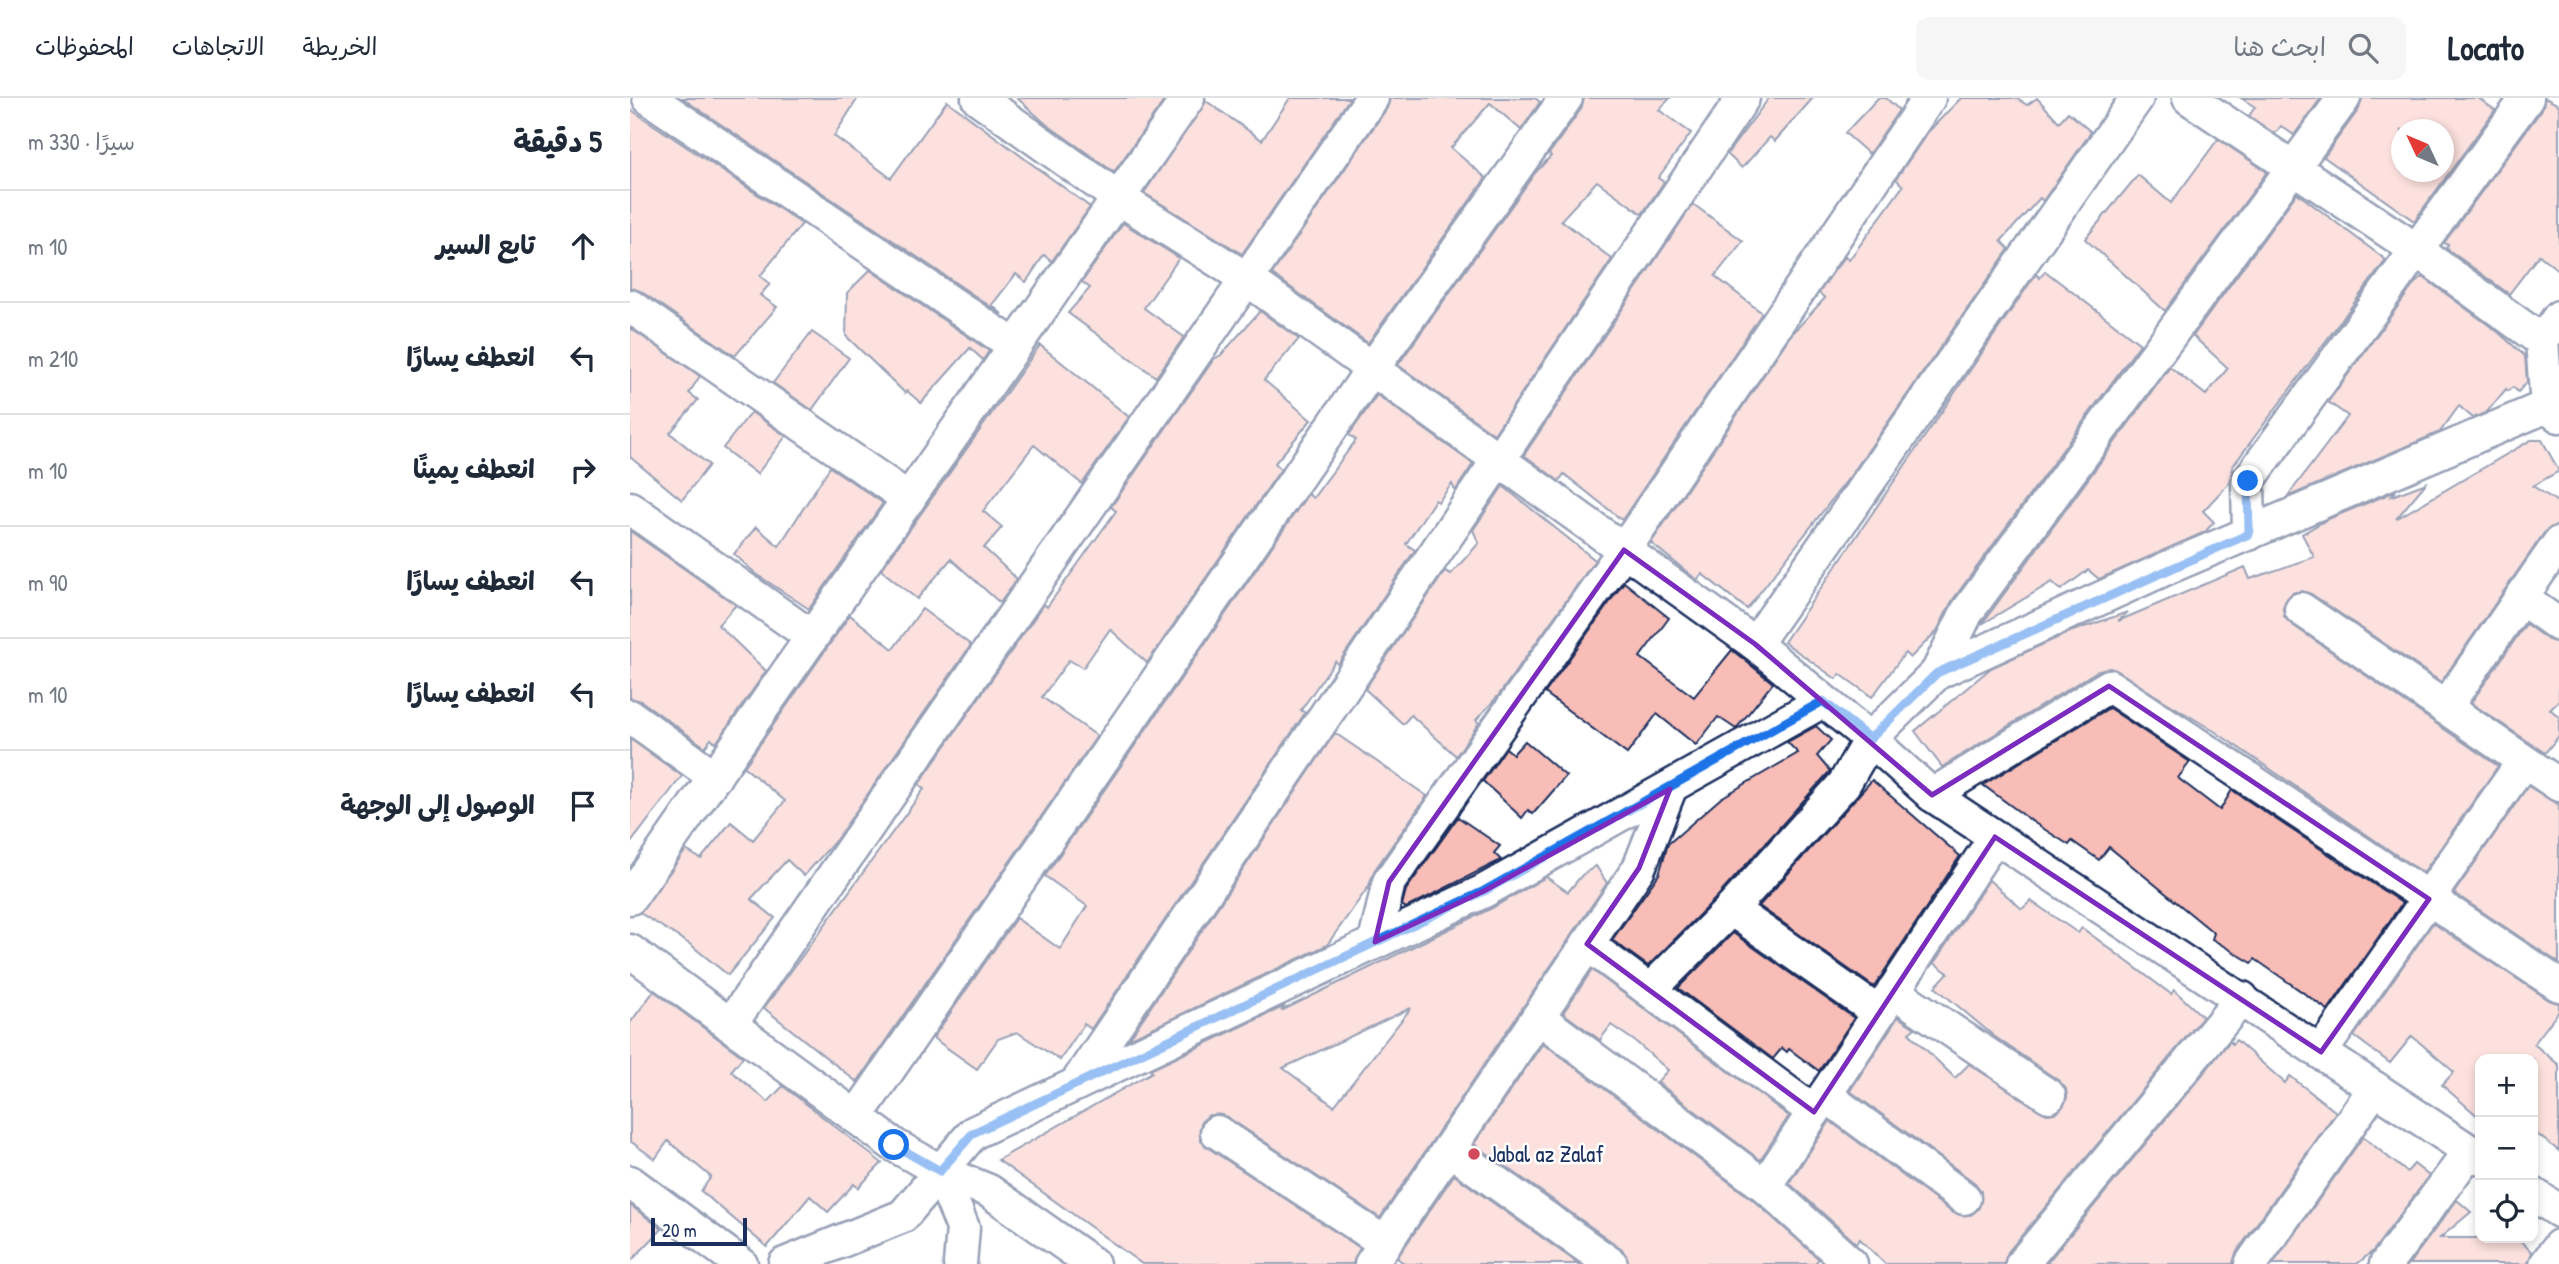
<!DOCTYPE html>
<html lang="ar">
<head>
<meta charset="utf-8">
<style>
  :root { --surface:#fff; --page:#f6f6f7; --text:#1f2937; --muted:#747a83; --line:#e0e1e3 }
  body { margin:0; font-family:"Patrick Hand","Playpen Sans Arabic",sans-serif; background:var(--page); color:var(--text); direction:rtl }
  .controls { position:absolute; right:21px; bottom:21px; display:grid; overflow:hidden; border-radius:14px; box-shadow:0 4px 10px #0003 }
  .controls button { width:63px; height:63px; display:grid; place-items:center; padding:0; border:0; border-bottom:2px solid var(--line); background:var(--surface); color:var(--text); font:35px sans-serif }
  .compass { position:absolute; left:1761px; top:21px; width:63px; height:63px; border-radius:50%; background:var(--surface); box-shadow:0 4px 10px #0003; rotate:314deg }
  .scale { position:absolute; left:21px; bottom:18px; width:96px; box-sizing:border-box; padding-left:7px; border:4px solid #1b2f5e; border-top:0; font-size:19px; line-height:24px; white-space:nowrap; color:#1b2f5e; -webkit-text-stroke:5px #fff; paint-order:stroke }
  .stop { position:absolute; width:21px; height:21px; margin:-16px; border:5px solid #1a73e8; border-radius:50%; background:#fff }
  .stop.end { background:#1a73e8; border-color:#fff; box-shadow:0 2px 7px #0008 }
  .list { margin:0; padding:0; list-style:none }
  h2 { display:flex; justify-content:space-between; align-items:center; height:91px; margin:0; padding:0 28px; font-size:30px }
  h2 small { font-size:23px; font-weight:400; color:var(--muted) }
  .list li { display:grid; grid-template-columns:46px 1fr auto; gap:21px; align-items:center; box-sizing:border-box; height:112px; padding:0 28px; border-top:2px solid var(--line) }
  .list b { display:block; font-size:26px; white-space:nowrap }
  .list em { font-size:23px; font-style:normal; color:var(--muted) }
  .icon { flex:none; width:38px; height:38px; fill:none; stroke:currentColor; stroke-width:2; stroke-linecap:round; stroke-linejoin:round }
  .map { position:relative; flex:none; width:1929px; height:1166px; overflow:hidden; direction:ltr }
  header { display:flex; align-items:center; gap:42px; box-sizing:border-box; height:98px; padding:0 35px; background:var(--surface); border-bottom:2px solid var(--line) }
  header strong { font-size:33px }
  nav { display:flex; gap:38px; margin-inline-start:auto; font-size:24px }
  .search { width:490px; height:63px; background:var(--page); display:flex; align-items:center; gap:18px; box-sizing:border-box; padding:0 24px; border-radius:14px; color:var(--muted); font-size:26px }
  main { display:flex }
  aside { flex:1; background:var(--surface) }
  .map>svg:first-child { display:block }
  .building { fill:#f8bdb6; stroke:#1b2f5e; stroke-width:2; fill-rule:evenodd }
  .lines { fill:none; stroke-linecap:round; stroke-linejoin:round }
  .minor-casing { stroke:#1b2f5e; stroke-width:37 }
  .minor { stroke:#fff; stroke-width:32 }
  .route { stroke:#1a73e8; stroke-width:9 }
  .marked { fill:none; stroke:#7b2cbf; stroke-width:5; stroke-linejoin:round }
  .poi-dot { fill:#d1495b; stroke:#fff; stroke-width:2.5 }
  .labels { text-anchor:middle; stroke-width:5; stroke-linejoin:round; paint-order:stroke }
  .poi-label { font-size:23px; fill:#1b2f5e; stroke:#fff; text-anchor:start }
</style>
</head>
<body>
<header>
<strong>Locato</strong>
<div class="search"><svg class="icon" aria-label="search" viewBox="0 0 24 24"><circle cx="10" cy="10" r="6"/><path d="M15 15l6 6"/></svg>ابحث هنا</div>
<nav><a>الخريطة</a><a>الاتجاهات</a><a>المحفوظات</a></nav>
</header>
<main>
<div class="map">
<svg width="1929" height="1166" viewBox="0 0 1929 1166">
  <rect width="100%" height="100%" fill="#fff"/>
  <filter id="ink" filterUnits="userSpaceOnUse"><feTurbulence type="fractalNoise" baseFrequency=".0143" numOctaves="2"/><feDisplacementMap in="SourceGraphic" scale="14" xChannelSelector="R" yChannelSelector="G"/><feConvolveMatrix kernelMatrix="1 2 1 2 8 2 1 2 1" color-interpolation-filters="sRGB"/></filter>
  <g filter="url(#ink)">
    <!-- building -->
    <g class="building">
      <path d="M52,0H228L204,38L261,80L317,3L460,109L422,163L414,157L396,184L386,176L362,207L373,217Z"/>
      <path d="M387,0H536L484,74L416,26Z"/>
      <path d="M660,0H720L612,156L514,95L576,3L632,42Z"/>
      <path d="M760,0H905L910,4L891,32L860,5L821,50L856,80L738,245L642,176L757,10Z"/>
      <path d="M954,0H1040L1029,12L1061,35L1028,80L1034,84L1012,116L967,83L931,122L982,161L864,336L768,267L905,75L921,58L919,56L951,11Z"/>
      <path d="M1139,0H1183L1145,43L1140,39L1112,70L1097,56Z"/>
      <path d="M1248,0H1256L1269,12L1239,56L1215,35Z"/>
      <path d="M1331,0H1386L1397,7L1407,0L1429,24L1438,14L1461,34L1413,103L1410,100L1371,143L1379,151L1221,377L1117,511L1072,476L1067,482L1021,445L1160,238L1195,200L1189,195L1206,170L1215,159L1219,162L1273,88L1266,81L1298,34Z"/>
      <path d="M1611,0H1691L1664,37L1651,28L1645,36L1619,18L1625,9Z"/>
      <path d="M1732,0H1848L1865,12L1784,123L1694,59L1729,11ZM1772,32H1814V74H1772Z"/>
      <path d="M1915,0L1929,7V173L1909,157L1879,196L1816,150L1818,147L1814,145L1912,11Z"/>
      <path d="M0,11L172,126L130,178L140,186L130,197L147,209L105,258L10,193L0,190Z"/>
      <path d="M1588,41L1637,74L1535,213L1455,141L1508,77L1541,105Z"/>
      <path d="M1667,95L1756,162L1603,368L1600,384L1573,413L1584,424L1575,434L1469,481L1458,472L1431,492L1422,484L1352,526L1540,269L1576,297L1598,270L1563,238Z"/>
      <path d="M1063,106L1113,143L1085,178L1132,215L992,422L934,376L929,383L894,357Z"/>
      <path d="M493,125L549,160L514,210L554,239L526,279L438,215L460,190L452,184Z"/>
      <path d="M240,172L359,253L353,262L340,250L291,305L277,293L275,295L216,238L217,195Z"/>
      <path d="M1415,173L1510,246L1322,503L1307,533L1280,560L1275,555L1242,599L1210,576L1206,581L1154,544L1406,176L1410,180Z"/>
      <path d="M1793,179L1868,234L1895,258L1897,284L1888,294L1883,289L1878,293L1876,291L1857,314L1843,320L1829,308L1810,334L1657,399L1718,318L1698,304L1785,185Z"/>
      <path d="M630,213L669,241L634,282L681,322L645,365L651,371L517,565L480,531L453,570L439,562L412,599L467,638L227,984L134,910L294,691L289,686L414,506L417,509L486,413L481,409L584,261L591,257Z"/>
      <path d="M0,230L70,278L59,295L68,302L40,335L79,367L52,402L0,359Z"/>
      <path d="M182,234L219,260L182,312L143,285Z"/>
      <path d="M410,247L499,319L452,386L404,347L353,413L372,429L354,450L387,481L370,505L321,461L287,501L251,472Z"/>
      <path d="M747,297L843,366L825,393L822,386L808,404L805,402L776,446L785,452L708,566L705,563L671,612L675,615L461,931L454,926L430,962L387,934L368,941L347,971L303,940L386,820L430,851L457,808L415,778L678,396L683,400L726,342L719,337Z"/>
      <path d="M121,314L156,338L127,376L93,350Z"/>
      <path d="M1901,342H1912L1929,373L1903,388L1929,405V427L1914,435L1811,584L1681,496L1672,493L1662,495L1653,509L1654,518L1661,526L1868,668L1793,775L1584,633L1480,570L1469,572L1312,669L1285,633L1361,570L1440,534L1498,514L1488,523L1615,469L1620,481L1684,459L1672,436L1696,422L1766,393L1762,398L1796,385L1766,421Z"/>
      <path d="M200,369L253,405L179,511L126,476L104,456L126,429L149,448Z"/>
      <path d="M873,388L965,462L868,598L846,622L849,625L826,658L781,617L773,626L735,591L815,473L821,476L849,445L843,432Z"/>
      <path d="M0,433L106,507L88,527L136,573L86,645L81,641L75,649L11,603L0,600Z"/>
      <path d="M994,484L1039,520L1010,559L1064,599L1102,552L1143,585L1106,631L1088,619L1066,647L1027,616L997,656L915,595Z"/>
      <path d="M292,511L341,547L206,742L174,778L157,762L121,801L145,820L98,877L61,847L10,815L56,752L71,761L101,724L123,742L155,703L114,669L220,517L263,551Z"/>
      <path d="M1896,526L1918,542L1929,545V602L1920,611L1929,619V638L1915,655L1841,605Z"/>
      <path d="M1479,610L1560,664L1548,680L1590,712L1602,692L1772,805L1698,912L1625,861L1622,865L1582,841L1584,835L1479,749L1469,762L1442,743L1439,747L1403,724L1353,687Z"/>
      <path d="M1186,628L1201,642L1187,658L1200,673L1088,798L1018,868L982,842L1029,776L1038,746L1091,700L1168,655L1157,644Z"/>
      <path d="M705,635L797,698L744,773L739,788L697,847L499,941Z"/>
      <path d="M0,641L52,678L0,746Z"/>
      <path d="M895,643L936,678L903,716L898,712L892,720L853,683L876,650L883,656Z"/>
      <path d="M1242,682L1330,758L1244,889L1129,808Z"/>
      <path d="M1898,688L1929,707V865L1824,795Z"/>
      <path d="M828,719L870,748L864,755L871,762L776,810L772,807L776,792Z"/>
      <path d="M966,768L977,785L750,1120L597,1019L579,1017L571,1024L570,1042L577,1049L730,1150L723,1166H512L368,1062L522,974L520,972L655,908L651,913L862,810L916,779L938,794L952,777ZM781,910L704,1008L653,970Z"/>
      <path d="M1359,782L1392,811L1401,803L1448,835L1452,830L1541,896L1544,892L1573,919L1378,1154L1374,1166H1255L1230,1141L1226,1145L1159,1085L1200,1023L1323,1115L1341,1117L1349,1110L1351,1093L1345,1085L1220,993L1268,919L1285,930L1279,935L1325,980L1339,966L1417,1016L1428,1014L1437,1000L1436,991L1429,983L1365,939L1305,889L1318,875L1304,865Z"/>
      <path d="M1803,825L1919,902L1929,905V913L1904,946L1929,967V1053L1903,1033V961H1879L1873,957L1869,961H1850V1020L1812,987L1824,974L1782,938L1760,965L1724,938Z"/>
      <path d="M1103,835L1224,920L1189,973L1159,951L1157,954L1152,950L1143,961L1048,890Z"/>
      <path d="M962,872L1159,1018L1130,1062L1027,984L1038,972L1006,944L981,927L970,942L933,915Z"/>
      <path d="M24,893L113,959L101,973L138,1004L153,988L252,1065L228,1090L224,1086L198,1114L180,1098L137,1149L71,1093L81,1079L38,1043L25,1061L0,1043V925Z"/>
      <path d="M1606,942L1655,985L1660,978L1706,1014L1606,1155L1603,1166H1416L1600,943L1602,946Z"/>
      <path d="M913,945L1123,1102L1189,1161L1184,1166H999L992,1151L844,1046Z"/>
      <path d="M1733,1039L1777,1074L1784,1066L1799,1078L1743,1153L1727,1166H1643Z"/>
      <path d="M824,1077L949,1166H775L767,1160Z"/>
      <path d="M1827,1102L1841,1114L1810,1140H1887L1902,1154L1898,1166H1779Z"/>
      <path d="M0,1107L32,1131L0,1164Z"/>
    </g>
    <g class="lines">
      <!-- minor casing -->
      <g class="minor-casing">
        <g id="minor">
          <path d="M19,0L385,248"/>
          <path d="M348,0L490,101L617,181L1125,546L1240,641L1302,697L1850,1060"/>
          <path d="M1559,0L1788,153L1912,243L1917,309L1929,318"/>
          <path d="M0,208L279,401"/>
          <path d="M1912,243L1929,219"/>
          <path d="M0,410L182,539"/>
          <path d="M1619,436L1618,383L1897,0"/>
          <path d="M1891,500L1929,527"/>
          <path d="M1671,511L1929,687"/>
          <path d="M1125,546L1507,0"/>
          <path d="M1307,575L1337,514L1714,0"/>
          <path d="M1815,610L1929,445"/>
          <path d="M0,618L85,679"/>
          <path d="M1302,697L1479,588L1929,887"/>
          <path d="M0,800L558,0"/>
          <path d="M1101,811L1249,915"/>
          <path d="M745,844L759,784L994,452L1299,0"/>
          <path d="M957,846L1184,1014"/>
          <path d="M0,853L264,1047L310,1073L333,1130L330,1166"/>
          <path d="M1021,891L1101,811L1214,686L1240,641L1307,575L1537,470L1929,303"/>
          <path d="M1263,893L1419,998"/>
          <path d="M908,919L1135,1088L1221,1166"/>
          <path d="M100,927L742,0"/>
          <path d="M1691,954L1893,664"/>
          <path d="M446,986L1113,0"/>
          <path d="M1195,997L1334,1100"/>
          <path d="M226,1019L742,271L936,0"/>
          <path d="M587,1034L755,1145"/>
          <path d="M819,1051L981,1166"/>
          <path d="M310,1073L359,1093L463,1166"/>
          <path d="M0,1084L111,1166"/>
          <path d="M1135,1088L1365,739"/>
          <path d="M1903,1096L1929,1113"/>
          <path d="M155,1166L273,1118L343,1035L854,793L1193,603"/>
          <path d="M741,1166L1009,770L1040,691"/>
          <path d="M1392,1166L1612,900"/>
          <path d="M1621,1166L1745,990"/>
          <path d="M1756,1166L1840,1053"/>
          <path d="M1916,1166L1929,1148"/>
        </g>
      </g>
      <!-- minor -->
      <use href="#minor" class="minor"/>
    </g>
  </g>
  <g class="lines" filter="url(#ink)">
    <!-- route -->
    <path class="route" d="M264,1047L310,1073L343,1035L854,793L1193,603L1240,641L1307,575L1619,436L1618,383"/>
  </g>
  <!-- marked area -->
  <path d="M0 0H1929V1166H0ZM994,452L1125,546L1302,697L1479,588L1799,801L1691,954L1365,739L1184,1014L957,846L1009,770L1040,691L854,793L745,844L759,784Z" fill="#fff" fill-opacity=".55" fill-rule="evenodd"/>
  <path class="marked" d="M994,452L1125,546L1302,697L1479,588L1799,801L1691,954L1365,739L1184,1014L957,846L1009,770L1040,691L854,793L745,844L759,784Z"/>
  <!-- markers -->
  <circle class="poi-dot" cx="844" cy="1056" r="7"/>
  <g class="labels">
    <!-- poi labels -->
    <g class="poi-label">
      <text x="858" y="1064">Jabal az Zalaf</text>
    </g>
  </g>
</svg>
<div class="controls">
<button>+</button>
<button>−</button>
<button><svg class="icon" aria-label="locate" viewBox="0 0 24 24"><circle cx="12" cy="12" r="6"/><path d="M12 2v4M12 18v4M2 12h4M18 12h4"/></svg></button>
</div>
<svg class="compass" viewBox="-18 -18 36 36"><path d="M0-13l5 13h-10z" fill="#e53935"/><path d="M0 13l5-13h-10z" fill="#747a83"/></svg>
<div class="scale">20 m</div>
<div class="stop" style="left:264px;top:1047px"></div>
<div class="stop end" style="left:1618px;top:383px"></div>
</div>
<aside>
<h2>5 دقيقة<small>سيرًا · 330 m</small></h2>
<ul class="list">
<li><svg class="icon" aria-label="ahead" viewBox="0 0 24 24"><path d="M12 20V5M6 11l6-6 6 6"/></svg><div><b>تابع السير</b></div><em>10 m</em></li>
<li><svg class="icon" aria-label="left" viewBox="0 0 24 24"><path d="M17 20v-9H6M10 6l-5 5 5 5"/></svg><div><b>انعطف يسارًا</b></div><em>210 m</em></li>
<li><svg class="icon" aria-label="right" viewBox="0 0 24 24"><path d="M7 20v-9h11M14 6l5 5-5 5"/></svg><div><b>انعطف يمينًا</b></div><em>10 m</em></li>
<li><svg class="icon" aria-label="left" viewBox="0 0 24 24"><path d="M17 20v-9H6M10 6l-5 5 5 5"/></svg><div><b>انعطف يسارًا</b></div><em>90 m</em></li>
<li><svg class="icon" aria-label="left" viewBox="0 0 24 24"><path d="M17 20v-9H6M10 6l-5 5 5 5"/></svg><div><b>انعطف يسارًا</b></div><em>10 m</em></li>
<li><svg class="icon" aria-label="arrive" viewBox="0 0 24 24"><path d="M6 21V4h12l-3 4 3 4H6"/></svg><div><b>الوصول إلى الوجهة</b></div></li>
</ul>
</aside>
</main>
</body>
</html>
